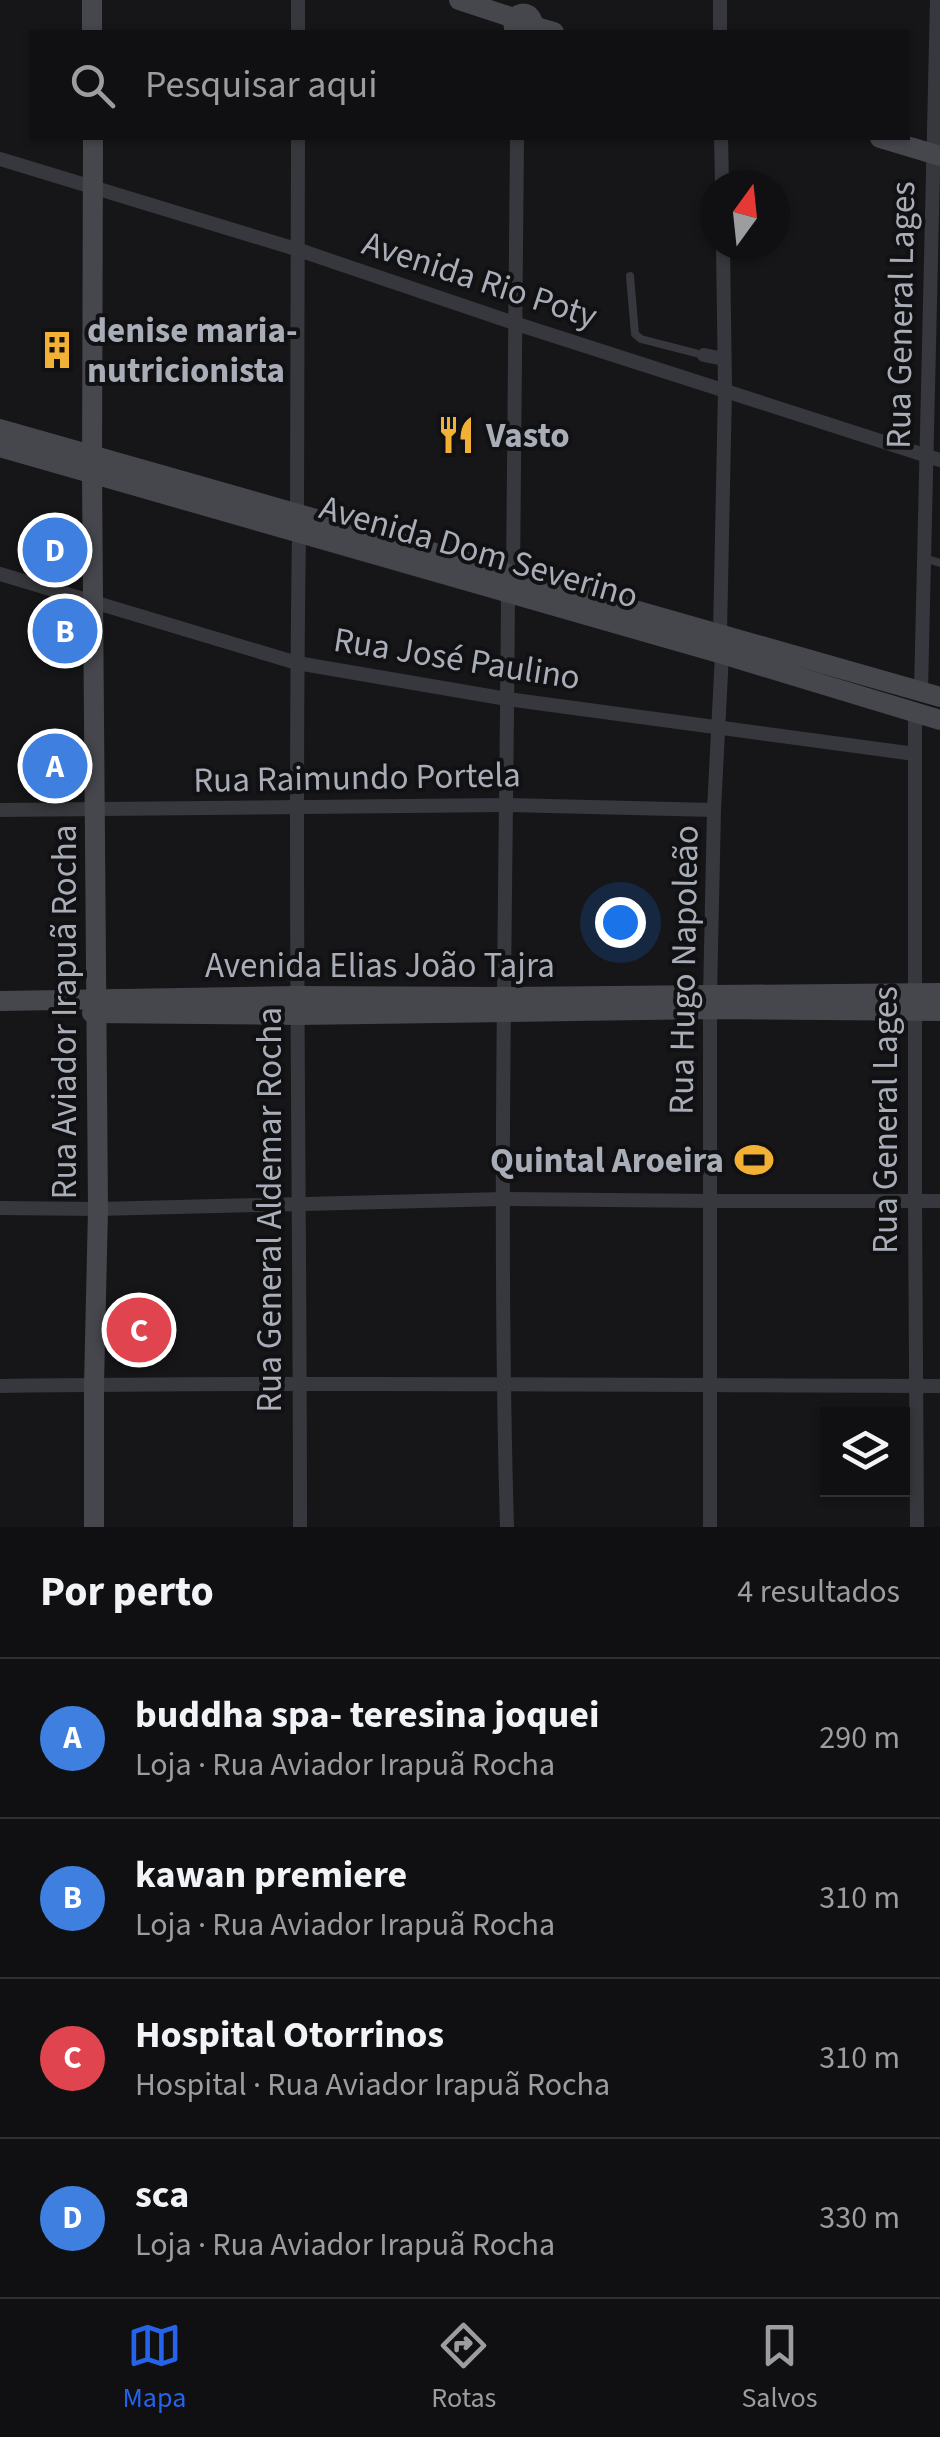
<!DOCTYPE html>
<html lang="pt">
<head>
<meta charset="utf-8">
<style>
  :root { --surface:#101012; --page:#1e1e20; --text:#f1f3f6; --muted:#9c9d9f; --line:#303032; --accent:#2563eb }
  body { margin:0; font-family:"Source Sans 3",sans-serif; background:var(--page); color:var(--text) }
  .controls { position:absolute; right:30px; bottom:30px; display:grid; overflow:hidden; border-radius:0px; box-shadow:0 2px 8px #0004 }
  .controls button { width:90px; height:90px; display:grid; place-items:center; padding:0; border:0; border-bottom:2px solid var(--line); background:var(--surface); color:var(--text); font:50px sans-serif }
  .compass { position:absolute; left:700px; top:170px; width:90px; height:90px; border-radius:50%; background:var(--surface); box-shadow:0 2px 8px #0004; rotate:15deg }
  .you { position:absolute; left:620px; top:922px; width:35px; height:35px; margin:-25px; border:8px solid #fff; border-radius:50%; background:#1a73e8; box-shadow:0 0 0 15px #1a73e833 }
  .badge { display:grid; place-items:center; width:65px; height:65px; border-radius:50%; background:var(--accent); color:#fff; font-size:32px; font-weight:700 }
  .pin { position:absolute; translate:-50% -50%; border:5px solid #fff; box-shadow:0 2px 10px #0006 }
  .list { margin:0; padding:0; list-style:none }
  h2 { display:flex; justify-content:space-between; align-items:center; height:130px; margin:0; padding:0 40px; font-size:42px }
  h2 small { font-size:32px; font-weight:400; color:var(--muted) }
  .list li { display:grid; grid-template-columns:65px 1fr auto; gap:30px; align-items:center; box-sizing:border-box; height:160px; padding:0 40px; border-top:2px solid var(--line) }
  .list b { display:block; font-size:38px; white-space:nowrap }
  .list p { margin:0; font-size:32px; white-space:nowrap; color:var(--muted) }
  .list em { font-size:32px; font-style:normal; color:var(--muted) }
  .icon { flex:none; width:55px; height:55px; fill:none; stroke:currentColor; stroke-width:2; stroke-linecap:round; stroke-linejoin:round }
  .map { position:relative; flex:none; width:940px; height:1527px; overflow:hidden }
  .search { position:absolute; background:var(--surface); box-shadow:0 2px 8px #0004; left:30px; right:30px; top:30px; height:110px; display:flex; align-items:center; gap:25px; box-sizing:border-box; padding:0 35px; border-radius:0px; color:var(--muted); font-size:38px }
  .sheet { height:770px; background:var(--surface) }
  nav { display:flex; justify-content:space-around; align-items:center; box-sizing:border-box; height:140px; border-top:2px solid var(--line); background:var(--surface); font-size:28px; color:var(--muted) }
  nav a { display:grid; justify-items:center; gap:5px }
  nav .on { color:var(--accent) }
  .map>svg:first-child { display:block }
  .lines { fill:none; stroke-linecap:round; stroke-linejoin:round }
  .lane { stroke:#37383d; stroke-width:8 }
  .street { stroke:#37383d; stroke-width:14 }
  .secondary { stroke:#45474d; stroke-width:20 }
  .labels { text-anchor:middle; stroke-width:8; stroke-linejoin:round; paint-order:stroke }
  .street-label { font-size:35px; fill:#a8adb8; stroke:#111113 }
  .poi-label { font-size:35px; font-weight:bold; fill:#a8adb8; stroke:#111113; text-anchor:start }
</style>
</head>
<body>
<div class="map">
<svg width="940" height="1527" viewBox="0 0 940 1527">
  <rect width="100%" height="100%" fill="#161618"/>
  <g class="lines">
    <!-- lane -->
    <g class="lane">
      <path d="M630,276L635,334L641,339L703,355"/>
      <path d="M924,558L940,563"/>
    </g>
    <!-- street -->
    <g class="street">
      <path d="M298,0V32"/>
      <path d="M720,0V32"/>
      <path d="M721,138L722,185"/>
      <path d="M0,159L299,250L514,323L940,460"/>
      <path d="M704,355L724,359"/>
      <path d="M297,514L298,138"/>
      <path d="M299,534C294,865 300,1196 300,1527"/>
      <path d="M0,574L297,663L507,699L915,754"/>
      <path d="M513,576L517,138"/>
      <path d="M720,633L725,390L723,245"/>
      <path d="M921,691L937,0"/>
      <path d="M915,713V1201L917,1527"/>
      <path d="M0,810L506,805L714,810"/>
      <path d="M0,1208L98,1209L503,1199L711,1201H940"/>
      <path d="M0,1386C313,1382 627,1385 940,1386"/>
      <path d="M507,1527C498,1216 506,905 508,594"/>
      <path d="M710,1527V995L714,810L722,654"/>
    </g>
    <!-- secondary -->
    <g class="secondary">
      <path d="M92,0V32"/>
      <path d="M459,0L514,18"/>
      <path d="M533,26L554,32"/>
      <path d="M520,32L514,28L513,21C519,9 533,12 533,26L527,32"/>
      <path d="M93,138L92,474L98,1209L94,1385V1527"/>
      <path d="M880,138L940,156"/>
      <path d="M0,429L940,697"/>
      <path d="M0,447L722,654L940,720"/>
      <path d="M0,1001L298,996L505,997L940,993"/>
      <path d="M92,1013L298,1015L710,1009L940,1011"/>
    </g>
  </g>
  <!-- icons -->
  <defs>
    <g id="building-bare" transform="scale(3)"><path d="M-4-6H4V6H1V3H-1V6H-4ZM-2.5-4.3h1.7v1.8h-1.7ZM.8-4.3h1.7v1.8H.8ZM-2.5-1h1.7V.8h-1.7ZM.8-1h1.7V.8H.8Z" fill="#f2b134" stroke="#111113" stroke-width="2.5" paint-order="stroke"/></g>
    <g id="restaurant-bare" transform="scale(3)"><path d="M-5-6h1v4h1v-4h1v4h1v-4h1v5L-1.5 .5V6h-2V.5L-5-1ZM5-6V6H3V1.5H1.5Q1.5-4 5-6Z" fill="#f2b134" stroke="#111113" stroke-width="2.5" paint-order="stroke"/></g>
    <g id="stadium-bare" transform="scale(3)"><path d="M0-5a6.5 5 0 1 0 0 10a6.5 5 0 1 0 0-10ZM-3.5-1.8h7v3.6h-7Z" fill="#f2b134" stroke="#111113" stroke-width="2.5" paint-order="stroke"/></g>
  </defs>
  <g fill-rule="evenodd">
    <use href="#building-bare" x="57" y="350"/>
    <use href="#restaurant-bare" x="456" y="435"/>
    <use href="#stadium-bare" x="754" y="1160"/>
  </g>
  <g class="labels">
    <!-- street labels -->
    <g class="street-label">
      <text transform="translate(480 279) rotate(18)" y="12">Avenida Rio Poty</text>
      <text transform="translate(900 315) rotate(-89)" y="12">Rua General Lages</text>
      <text transform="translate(479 551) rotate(16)" y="12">Avenida Dom Severino</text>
      <text transform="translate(457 658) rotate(9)" y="12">Rua José Paulino</text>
      <text transform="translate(357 777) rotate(-1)" y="12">Rua Raimundo Portela</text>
      <text x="380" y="977">Avenida Elias João Tajra</text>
      <text transform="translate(683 970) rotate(-89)" y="12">Rua Hugo Napoleão</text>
      <text transform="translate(64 1012) rotate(-90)" y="12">Rua Aviador Irapuã Rocha</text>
      <text transform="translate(885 1120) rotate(-90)" y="12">Rua General Lages</text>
      <text transform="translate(269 1210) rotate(-90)" y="12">Rua General Aldemar Rocha</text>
    </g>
    <!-- poi labels -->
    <g class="poi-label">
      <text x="87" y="342">denise maria-<tspan x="87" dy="40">nutricionista</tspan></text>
      <text x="486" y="447">Vasto</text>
      <text x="724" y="1172" text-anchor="end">Quintal Aroeira</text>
    </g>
  </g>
</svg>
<div class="controls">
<button><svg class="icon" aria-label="layers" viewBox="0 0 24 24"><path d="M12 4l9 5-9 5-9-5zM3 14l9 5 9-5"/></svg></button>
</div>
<svg class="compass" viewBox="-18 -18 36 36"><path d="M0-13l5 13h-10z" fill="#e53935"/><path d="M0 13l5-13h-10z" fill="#9c9d9f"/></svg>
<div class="you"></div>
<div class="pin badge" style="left:55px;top:766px;background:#3f7fe0">A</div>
<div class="pin badge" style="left:65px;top:631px;background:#3f7fe0">B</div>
<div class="pin badge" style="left:139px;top:1330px;background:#e0444e">C</div>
<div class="pin badge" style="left:55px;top:550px;background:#3f7fe0">D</div>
<div class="search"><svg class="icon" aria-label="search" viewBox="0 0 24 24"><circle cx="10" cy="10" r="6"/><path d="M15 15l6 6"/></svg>Pesquisar aqui</div>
</div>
<section class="sheet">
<h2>Por perto<small>4 resultados</small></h2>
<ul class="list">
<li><span class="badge" style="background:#3f7fe0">A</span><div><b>buddha spa- teresina joquei</b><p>Loja · Rua Aviador Irapuã Rocha</p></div><em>290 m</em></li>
<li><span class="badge" style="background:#3f7fe0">B</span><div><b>kawan premiere</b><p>Loja · Rua Aviador Irapuã Rocha</p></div><em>310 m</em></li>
<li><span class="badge" style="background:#e0444e">C</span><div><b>Hospital Otorrinos</b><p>Hospital · Rua Aviador Irapuã Rocha</p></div><em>310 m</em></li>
<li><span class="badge" style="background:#3f7fe0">D</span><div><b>sca</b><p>Loja · Rua Aviador Irapuã Rocha</p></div><em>330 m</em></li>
</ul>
</section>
<nav>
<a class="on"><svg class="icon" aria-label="map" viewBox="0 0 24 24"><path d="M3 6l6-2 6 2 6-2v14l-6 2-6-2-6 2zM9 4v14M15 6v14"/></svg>Mapa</a>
<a><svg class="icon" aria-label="directions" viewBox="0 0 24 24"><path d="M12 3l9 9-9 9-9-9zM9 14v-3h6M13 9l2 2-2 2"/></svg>Rotas</a>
<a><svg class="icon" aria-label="saved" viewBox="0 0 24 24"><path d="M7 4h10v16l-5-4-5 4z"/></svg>Salvos</a>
</nav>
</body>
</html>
